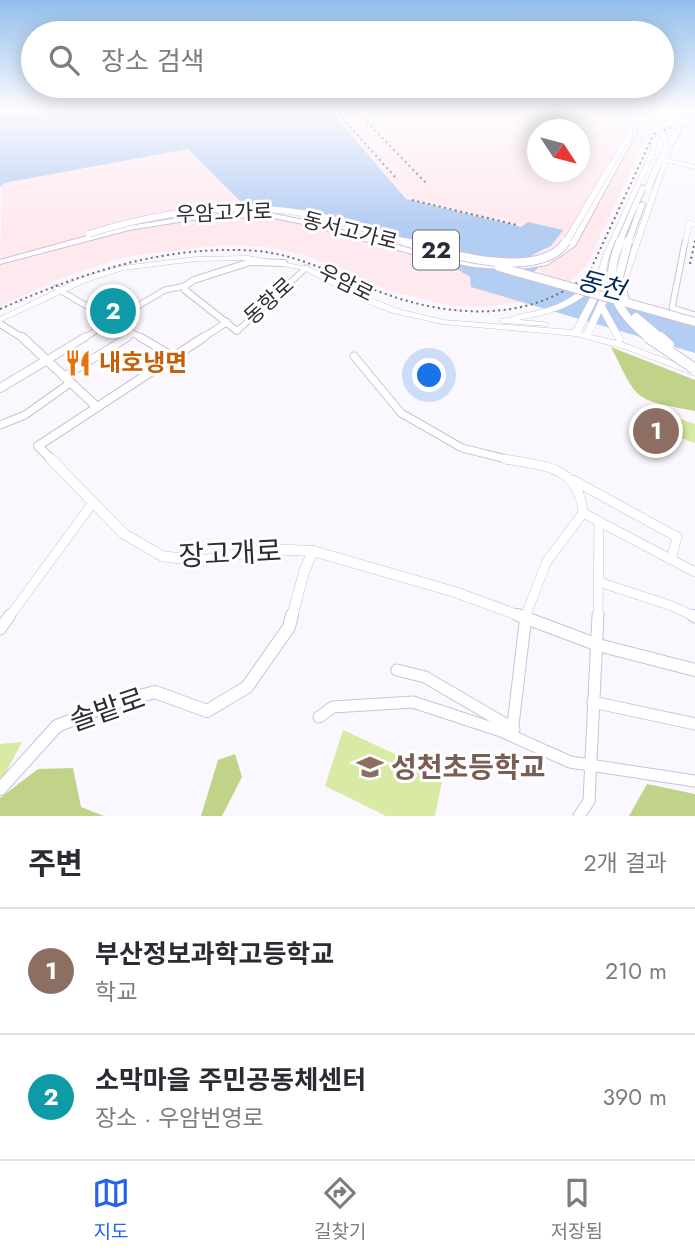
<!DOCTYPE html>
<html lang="ko">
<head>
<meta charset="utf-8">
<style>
  :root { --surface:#fff; --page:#f7f7f7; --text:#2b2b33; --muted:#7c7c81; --line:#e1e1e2; --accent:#2563eb }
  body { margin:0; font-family:Jost,"Noto Sans KR",sans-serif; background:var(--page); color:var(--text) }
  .compass { position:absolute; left:527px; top:119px; width:63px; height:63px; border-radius:50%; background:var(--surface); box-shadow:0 4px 18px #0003; rotate:126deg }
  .you { position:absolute; left:430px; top:376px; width:24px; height:24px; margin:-18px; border:5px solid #fff; border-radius:50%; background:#1a73e8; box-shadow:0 0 0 10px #1a73e833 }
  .badge { display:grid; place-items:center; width:46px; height:46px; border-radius:50%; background:var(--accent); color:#fff; font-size:23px; font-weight:700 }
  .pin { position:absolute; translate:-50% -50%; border:4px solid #fff; box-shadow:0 2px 7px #0006 }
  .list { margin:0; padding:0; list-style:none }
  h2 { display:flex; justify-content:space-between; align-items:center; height:91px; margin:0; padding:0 28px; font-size:30px }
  h2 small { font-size:23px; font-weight:400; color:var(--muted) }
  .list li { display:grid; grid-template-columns:46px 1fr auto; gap:21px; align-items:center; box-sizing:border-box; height:126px; padding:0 28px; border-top:2px solid var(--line) }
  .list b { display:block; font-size:26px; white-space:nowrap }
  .list p { margin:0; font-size:23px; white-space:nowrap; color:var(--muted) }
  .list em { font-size:23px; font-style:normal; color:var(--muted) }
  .icon { flex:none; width:38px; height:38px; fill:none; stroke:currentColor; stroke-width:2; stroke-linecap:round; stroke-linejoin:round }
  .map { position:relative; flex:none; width:695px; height:816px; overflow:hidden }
  .search { position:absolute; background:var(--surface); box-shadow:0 4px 18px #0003; left:21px; right:21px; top:21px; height:77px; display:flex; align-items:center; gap:18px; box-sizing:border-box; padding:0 24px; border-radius:38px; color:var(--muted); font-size:26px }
  .sheet { height:343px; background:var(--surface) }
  nav { display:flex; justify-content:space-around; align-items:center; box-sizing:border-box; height:98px; border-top:2px solid var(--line); background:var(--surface); font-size:19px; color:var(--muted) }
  nav a { display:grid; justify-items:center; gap:4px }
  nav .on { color:var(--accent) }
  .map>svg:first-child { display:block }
  .industrial { fill:#fee9ef; fill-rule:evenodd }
  .green { fill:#d8eaa3 }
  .forest { fill:#c1d389 }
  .water { fill:#b4cdf3 }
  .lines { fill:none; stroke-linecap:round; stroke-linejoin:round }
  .minor-far5-casing { stroke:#ccc0dd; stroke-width:4.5 }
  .minor-far4-casing { stroke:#ccc0dd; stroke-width:5 }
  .minor-far3-casing { stroke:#ccc0dd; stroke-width:7 }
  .minor-far2-casing { stroke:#ccc0dd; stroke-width:9 }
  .minor-far1-casing { stroke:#ccc0dd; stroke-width:10 }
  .minor-casing { stroke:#ccc0dd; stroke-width:13 }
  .tertiary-far3-casing { stroke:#ccc0dd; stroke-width:8 }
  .tertiary-far2-casing { stroke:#ccc0dd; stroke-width:10 }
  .tertiary-far1-casing { stroke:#ccc0dd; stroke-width:11 }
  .tertiary-casing { stroke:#ccc0dd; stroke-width:14 }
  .secondary-casing { stroke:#ccc0dd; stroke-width:1 }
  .trunk-casing { stroke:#ccc0dd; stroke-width:2 }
  .minor-far5 { stroke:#fff; stroke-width:3.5 }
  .minor-far4 { stroke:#fff; stroke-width:4.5 }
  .minor-far3 { stroke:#fff; stroke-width:5 }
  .minor-far2 { stroke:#fff; stroke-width:7 }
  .minor-far1 { stroke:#fff; stroke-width:9 }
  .minor { stroke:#fff; stroke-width:11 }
  .tertiary-far3 { stroke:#fff; stroke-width:6 }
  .tertiary-far2 { stroke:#fff; stroke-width:8 }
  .tertiary-far1 { stroke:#fff; stroke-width:10 }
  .tertiary { stroke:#fff; stroke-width:12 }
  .secondary { fill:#fff; fill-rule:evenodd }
  .trunk { fill:#fff; fill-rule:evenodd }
  .rail { stroke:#706d76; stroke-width:2; stroke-dasharray:2 3.5; stroke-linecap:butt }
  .trunk-bridge-far3-casing { stroke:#ccc0dd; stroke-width:6; stroke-linecap:butt }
  .trunk-bridge-far2-casing { stroke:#ccc0dd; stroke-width:7; stroke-linecap:butt }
  .trunk-bridge-far1-casing { stroke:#ccc0dd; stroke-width:10; stroke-linecap:butt }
  .trunk-bridge-casing { stroke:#ccc0dd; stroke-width:12; stroke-linecap:butt }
  .trunk-bridge-far3 { stroke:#fff; stroke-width:5 }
  .trunk-bridge-far2 { stroke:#fff; stroke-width:6 }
  .trunk-bridge-far1 { stroke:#fff; stroke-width:8 }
  .trunk-bridge { stroke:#fff; stroke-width:10 }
  .labels { text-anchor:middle; stroke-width:6; stroke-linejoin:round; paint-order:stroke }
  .far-street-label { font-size:21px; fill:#2f2b36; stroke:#fff }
  .shield { fill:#fff; stroke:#6d6b72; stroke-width:2 }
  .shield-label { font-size:23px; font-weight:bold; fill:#2f2b36 }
  .food-label { font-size:24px; font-weight:bold; fill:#c56008; stroke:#fff; text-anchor:start }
  .water-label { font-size:26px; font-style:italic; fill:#03285c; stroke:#fff }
  .near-street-label { font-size:28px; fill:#2f2b36; stroke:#fff }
  .near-education-label { font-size:28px; font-weight:bold; fill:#785e54; stroke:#fff; text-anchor:start }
</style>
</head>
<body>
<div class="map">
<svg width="695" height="816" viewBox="0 0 695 816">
  <rect width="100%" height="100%" fill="#faf8fe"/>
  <!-- industrial -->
  <g class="industrial">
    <path d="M330,110H601L648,136L586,266L569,283L543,275L532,255L547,249L528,222L521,227L406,199ZM538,130H580V172H538Z"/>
    <path d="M188,149L245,206L178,219L175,215L0,260L2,183Z"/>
    <path d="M217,217L283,219L449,263L470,277L472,287L522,302L481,307L450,306L389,291L308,256L267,247L223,245L132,256L112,261L62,278L0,306V265L106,235L168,222Z"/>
  </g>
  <!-- green -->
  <g class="green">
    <path d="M645,407L695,424V443L641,424Z"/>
    <path d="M343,730L443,776L435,816H386L325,786Z"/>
    <path d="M22,742L2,780L0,782V744Z"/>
  </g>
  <!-- forest -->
  <g class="forest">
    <path d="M611,347L695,380V411C633,399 639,403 611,347Z"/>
    <path d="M235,754L242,777L222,816H201L218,760Z"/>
    <path d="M73,768L81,807L104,816H0V798L38,769Z"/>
    <path d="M647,784L695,794V816H629Z"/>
  </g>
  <!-- water -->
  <path class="water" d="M0,110H330L406,199L521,227L528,222L563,230L551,246L532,255L538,268L533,273L695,319V353L471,287L470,277L452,266L437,247L324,216L245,206L188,149L4,183L0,187Z"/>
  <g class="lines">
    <!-- minor-far5 casing -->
    <g class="minor-far5-casing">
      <g id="minor-far5">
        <path d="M660,130L688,123"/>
        <path d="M669,141L681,126"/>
      </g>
    </g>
    <!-- minor-far4 casing -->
    <g class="minor-far4-casing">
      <path id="minor-far4" d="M685,244L689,223L695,224"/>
    </g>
    <!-- minor-far3 casing -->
    <g class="minor-far3-casing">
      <g id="minor-far3">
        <path d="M685,242L672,308L695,315"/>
        <path d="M56,288L143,339"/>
        <path d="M237,331L306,268"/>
        <path d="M82,339L165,290L185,286"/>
        <path d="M125,339L133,334"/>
      </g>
    </g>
    <!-- minor-far2 casing -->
    <g class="minor-far2-casing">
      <g id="minor-far2">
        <path d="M140,337L174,357"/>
        <path d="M354,356L401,413L462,448L514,461"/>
        <path d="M47,360L85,337"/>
        <path d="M63,377L128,337"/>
        <path d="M0,425L25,415L70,383"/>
      </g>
    </g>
    <!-- minor-far1 casing -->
    <g class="minor-far1-casing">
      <g id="minor-far1">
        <path d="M505,459C543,466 579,465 583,513L547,561L525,617"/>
        <path d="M573,480L677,537L671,560"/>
        <path d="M583,513L695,572"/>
        <path d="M599,582L672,606L695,617"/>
        <path d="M9,617L92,504"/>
        <path d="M598,617L599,522"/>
      </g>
    </g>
    <!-- minor casing -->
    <g class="minor-casing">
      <g id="minor">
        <path d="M692,615L695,617"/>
        <path d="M0,629L10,615"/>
        <path d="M397,670L425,677L514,729"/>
        <path d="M593,702L695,724"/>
        <path d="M319,717L333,707L413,702L501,731L570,762L695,781"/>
        <path d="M513,725L526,615"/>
        <path d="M579,816L589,801L598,615"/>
      </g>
    </g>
    <!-- tertiary-far3 casing -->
    <g class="tertiary-far3-casing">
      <g id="tertiary-far3">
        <path d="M0,324L24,339"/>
        <path d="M237,331L185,290V286L194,280L250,262L284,263"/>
        <path d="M201,339L227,322"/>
      </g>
    </g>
    <!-- tertiary-far2 casing -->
    <g class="tertiary-far2-casing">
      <g id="tertiary-far2">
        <path d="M22,337L97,407"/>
        <path d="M0,388L47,360"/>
        <path d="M53,461L38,446L204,337"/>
      </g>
    </g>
    <!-- tertiary-far1 casing -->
    <g class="tertiary-far1-casing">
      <g id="tertiary-far1">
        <path d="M51,459L124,534L162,556L199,561L268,549L313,551L455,592L523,617"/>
        <path d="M292,617L304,572L313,551"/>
      </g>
    </g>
    <!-- tertiary casing -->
    <g class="tertiary-casing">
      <g id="tertiary">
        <path d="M518,615L598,645L695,670"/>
        <path d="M0,789L57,726L114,703L155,692L207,711L247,687L289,627L292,615"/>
      </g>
    </g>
    <!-- secondary casing -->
    <g class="secondary-casing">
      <path id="secondary" d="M603,110H608C617,114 625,118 634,123C650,130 662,135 653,155L663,158C670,140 667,139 654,127L658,126C672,138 674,141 668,159L695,165V169L667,162L629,276L610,293L605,306L624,340L621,342L695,370V376L628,350L576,336L443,324L393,313L367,303L304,270L248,260L196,261L123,270L86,282L0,322V317L80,278L122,266L196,257L248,256L308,267L373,299L398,309L443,320L573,330L594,290L596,282C580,308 547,314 519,320L544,322L548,324L547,326L503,323L499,321L500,319C508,319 514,316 522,314C553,308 576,301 594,273H598L603,256L652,148L651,137L646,132ZM652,158L663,161L622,275L603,292L584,333L581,332L602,290L609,256ZM601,313L616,340L617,341L591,335Z"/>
    </g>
    <!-- trunk casing -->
    <g class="trunk-casing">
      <g id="trunk">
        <path d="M635,130L637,131L575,246L547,265L514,270L474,267L427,258L303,224L274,218L253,217L191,220L129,230L0,264V260L116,228L191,216L253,213L274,214L304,220L431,254L474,263L514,266L545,261L568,245L633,131Z"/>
        <path d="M677,130L681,131L672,147H668Z"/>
        <path d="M643,185L646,187L625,236L620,237L619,236L640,187Z"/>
        <path d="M642,202L645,204L633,237L628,238L627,237L639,204Z"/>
      </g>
    </g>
    <!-- minor-far5 -->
    <use href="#minor-far5" class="minor-far5"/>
    <!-- minor-far4 -->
    <use href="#minor-far4" class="minor-far4"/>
    <!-- minor-far3 -->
    <use href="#minor-far3" class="minor-far3"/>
    <!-- minor-far2 -->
    <use href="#minor-far2" class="minor-far2"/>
    <!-- minor-far1 -->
    <use href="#minor-far1" class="minor-far1"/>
    <!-- minor -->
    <use href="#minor" class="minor"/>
    <!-- tertiary-far3 -->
    <use href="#tertiary-far3" class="tertiary-far3"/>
    <!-- tertiary-far2 -->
    <use href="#tertiary-far2" class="tertiary-far2"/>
    <!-- tertiary-far1 -->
    <use href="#tertiary-far1" class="tertiary-far1"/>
    <!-- tertiary -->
    <use href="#tertiary" class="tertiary"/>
    <!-- secondary -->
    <use href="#secondary" class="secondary"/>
    <!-- trunk -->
    <use href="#trunk" class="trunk"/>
    <!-- rail -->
    <g class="rail">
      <path d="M335,110L396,178"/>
      <path d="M355,110L428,185"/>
      <path d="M412,200L517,225"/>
      <path d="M690,264L695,241"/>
      <path d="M0,309C82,273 166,244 257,251C302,255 340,278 383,293C450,318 533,323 589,273L654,134L695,118"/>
    </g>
    <!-- trunk-bridge-far3 casing -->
    <g class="trunk-bridge-far3-casing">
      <g id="trunk-bridge-far3">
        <path d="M624,113C637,119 669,128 666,148C664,155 659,163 656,169"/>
        <path d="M650,126L695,121"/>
        <path d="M609,169L630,134L629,122L611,110"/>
      </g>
    </g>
    <!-- trunk-bridge-far2 casing -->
    <g class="trunk-bridge-far2-casing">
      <g id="trunk-bridge-far2">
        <path d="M648,188L657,167"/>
        <path d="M89,234C162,211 242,200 318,216C350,223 381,234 412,244"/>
        <path d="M565,244L610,167"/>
        <path d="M619,244L622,236"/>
        <path d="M627,244L630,237"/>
      </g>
    </g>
    <!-- trunk-bridge-far1 casing -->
    <g class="trunk-bridge-far1-casing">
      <g id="trunk-bridge-far1">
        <path d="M406,242C443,253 539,282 566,242"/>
        <path d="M620,242C602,285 614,310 650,339"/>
        <path d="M499,267L695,322"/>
        <path d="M625,301L619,277L628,242"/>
        <path d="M636,317L662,339"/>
      </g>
    </g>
    <!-- trunk-bridge casing -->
    <g class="trunk-bridge-casing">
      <g id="trunk-bridge">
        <path d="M648,337L695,369"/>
        <path d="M660,337L669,345"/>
      </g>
    </g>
    <!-- trunk-bridge-far3 -->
    <use href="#trunk-bridge-far3" class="trunk-bridge-far3"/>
    <!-- trunk-bridge-far2 -->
    <use href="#trunk-bridge-far2" class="trunk-bridge-far2"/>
    <!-- trunk-bridge-far1 -->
    <use href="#trunk-bridge-far1" class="trunk-bridge-far1"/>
    <!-- trunk-bridge -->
    <use href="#trunk-bridge" class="trunk-bridge"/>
  </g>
  <!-- sky -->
  <linearGradient id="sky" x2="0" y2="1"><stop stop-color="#93beec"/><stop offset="0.49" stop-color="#fdfcff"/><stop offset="1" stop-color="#fdfcff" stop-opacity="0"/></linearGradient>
  <rect width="695" height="224" fill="url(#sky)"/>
  <!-- icons -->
  <defs>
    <g id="restaurant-bare" transform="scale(2.1)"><path d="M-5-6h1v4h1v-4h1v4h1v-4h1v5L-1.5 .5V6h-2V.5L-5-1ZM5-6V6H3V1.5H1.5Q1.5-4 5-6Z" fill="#e8710a" stroke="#fff" stroke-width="2.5" paint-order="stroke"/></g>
    <g id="school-bare" transform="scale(2.1)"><path d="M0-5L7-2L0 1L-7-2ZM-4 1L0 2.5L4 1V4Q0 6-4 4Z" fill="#8d6e63" stroke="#fff" stroke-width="2.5" paint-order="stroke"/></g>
  </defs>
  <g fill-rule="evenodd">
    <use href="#restaurant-bare" x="78" y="363"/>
    <use href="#school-bare" x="370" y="767"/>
  </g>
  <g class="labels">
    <!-- far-street labels -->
    <g class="far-street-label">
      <text transform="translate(224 213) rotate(-2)" y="7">우암고가로</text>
      <text transform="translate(350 231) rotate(14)" y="7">동서고가로</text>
      <text transform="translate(346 283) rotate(26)" y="7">우암로</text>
      <text transform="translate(269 301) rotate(-42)" y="7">동항로</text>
    </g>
    <!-- shield labels -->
    <rect class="shield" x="413" y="230.5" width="46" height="39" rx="5"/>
    <g class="shield-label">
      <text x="436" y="258">22</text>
    </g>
    <!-- food labels -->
    <g class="food-label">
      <text x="99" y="371">내호냉면</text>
    </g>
    <!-- water labels -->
    <g class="water-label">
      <text transform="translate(601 285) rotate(15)" y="9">동천</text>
    </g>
    <!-- near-street labels -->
    <g class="near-street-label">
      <text transform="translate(230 553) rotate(-3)" y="10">장고개로</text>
      <text transform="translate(107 709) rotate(-19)" y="10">솔밭로</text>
    </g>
    <!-- near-education labels -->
    <g class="near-education-label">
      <text x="391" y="777">성천초등학교</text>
    </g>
  </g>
</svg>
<svg class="compass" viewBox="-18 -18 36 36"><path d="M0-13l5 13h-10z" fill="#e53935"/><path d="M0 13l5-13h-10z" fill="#7c7c81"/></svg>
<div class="you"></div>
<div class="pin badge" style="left:656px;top:431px;background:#8d6e63">1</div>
<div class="pin badge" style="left:113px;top:311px;background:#0f9aa8">2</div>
<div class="search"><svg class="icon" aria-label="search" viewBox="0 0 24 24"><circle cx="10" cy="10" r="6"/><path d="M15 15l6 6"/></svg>장소 검색</div>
</div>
<section class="sheet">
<h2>주변<small>2개 결과</small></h2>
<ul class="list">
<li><span class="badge" style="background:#8d6e63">1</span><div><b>부산정보과학고등학교</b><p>학교</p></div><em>210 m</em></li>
<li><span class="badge" style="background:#0f9aa8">2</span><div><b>소막마을 주민공동체센터</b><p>장소 · 우암번영로</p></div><em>390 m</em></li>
</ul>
</section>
<nav>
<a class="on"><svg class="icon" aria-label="map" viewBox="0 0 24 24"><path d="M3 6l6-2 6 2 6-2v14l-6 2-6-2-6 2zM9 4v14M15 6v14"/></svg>지도</a>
<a><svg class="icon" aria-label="directions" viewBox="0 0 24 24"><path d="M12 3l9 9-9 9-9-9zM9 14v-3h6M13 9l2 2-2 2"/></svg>길찾기</a>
<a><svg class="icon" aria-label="saved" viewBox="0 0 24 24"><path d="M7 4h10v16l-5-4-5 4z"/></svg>저장됨</a>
</nav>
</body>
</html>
